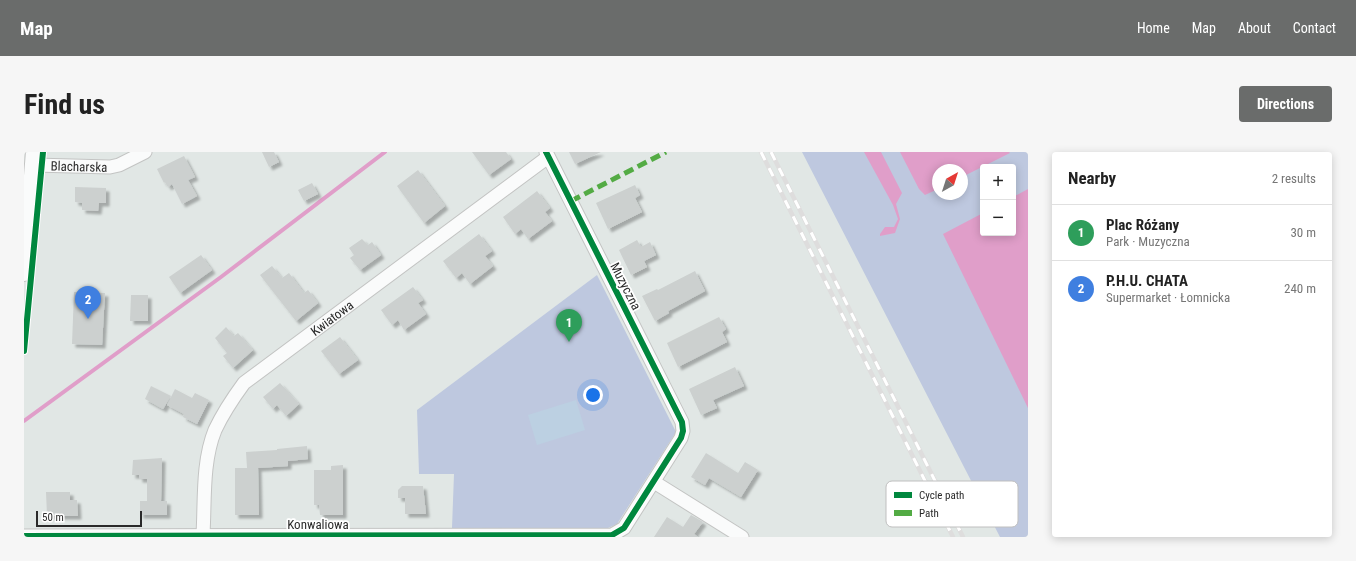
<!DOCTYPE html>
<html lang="en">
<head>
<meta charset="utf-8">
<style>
  :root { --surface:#fff; --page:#f6f6f6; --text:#222; --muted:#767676; --line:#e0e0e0; --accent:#6a6c6b }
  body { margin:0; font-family:"Roboto Condensed",sans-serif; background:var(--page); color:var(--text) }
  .controls { position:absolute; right:12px; top:12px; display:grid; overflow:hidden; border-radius:4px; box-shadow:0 2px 10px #0003 }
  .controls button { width:36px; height:36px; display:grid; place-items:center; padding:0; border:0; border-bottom:1px solid var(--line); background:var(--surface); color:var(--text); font:20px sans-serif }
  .compass { position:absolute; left:908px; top:12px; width:36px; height:36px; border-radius:50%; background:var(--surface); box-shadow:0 2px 10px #0003; rotate:39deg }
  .scale { position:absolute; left:12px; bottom:10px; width:106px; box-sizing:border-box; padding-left:4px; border:2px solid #2a2a2a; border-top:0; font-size:11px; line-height:14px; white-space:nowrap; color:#2a2a2a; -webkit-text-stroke:3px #fff; paint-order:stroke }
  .you { position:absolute; left:569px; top:243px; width:14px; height:14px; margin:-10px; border:3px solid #fff; border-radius:50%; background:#1a73e8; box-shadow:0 0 0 6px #1a73e833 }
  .badge { display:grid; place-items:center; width:26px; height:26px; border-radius:50%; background:var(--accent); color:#fff; font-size:13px; font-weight:700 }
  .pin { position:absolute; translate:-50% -33px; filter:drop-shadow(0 1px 2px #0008) }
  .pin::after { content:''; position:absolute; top:21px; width:14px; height:12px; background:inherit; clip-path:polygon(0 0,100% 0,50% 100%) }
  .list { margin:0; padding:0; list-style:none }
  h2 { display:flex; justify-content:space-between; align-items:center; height:52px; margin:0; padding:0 16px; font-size:17px }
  h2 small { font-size:13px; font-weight:400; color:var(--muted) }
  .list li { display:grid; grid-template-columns:26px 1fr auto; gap:12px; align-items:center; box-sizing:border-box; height:56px; padding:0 16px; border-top:1px solid var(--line) }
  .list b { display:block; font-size:15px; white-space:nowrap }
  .list p { margin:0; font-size:13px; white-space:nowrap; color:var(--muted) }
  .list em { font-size:13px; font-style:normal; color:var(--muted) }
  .map { position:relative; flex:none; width:1004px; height:385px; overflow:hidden; border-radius:4px }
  header { display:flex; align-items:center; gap:24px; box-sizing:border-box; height:56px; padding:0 20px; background:var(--accent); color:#fff }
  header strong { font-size:19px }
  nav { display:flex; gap:22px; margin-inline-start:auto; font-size:14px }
  .intro { display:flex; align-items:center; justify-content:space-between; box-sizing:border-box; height:96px; padding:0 24px }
  h1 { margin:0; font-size:28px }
  .button { padding:10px 18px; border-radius:4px; background:var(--accent); color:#fff; font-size:14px; font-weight:700 }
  main { display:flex; gap:24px; padding:0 24px }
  aside { flex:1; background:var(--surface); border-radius:4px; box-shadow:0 2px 10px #0003 }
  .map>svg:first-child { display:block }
  .green { fill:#bec8df; fill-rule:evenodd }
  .pitch { fill:#bcd0e2 }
  .water { fill:#e09ec9 }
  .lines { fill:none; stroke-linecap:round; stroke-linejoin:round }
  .stream { stroke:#e09ec9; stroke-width:4 }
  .building { fill:#ccd0cf; filter:url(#shadow) }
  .minor-casing { stroke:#c3c4c3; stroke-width:15 }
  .tertiary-casing { stroke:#c3c4c3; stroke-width:18 }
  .minor { stroke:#fafbfb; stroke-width:13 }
  .tertiary { stroke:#fafbfb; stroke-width:16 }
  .rail-casing { stroke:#dedddd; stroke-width:4.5 }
  .rail { stroke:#fff; stroke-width:3; stroke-dasharray:9; stroke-linecap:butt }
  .quiet { stroke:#53ab44; stroke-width:5; stroke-dasharray:10 5; stroke-linecap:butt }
  .cycleway-casing { stroke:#fff; stroke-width:8 }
  .cycleway { stroke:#00873e; stroke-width:6 }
  .labels { text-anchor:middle; stroke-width:3.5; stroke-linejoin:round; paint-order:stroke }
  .street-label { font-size:13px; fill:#2a2a2a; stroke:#fff }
  .key { fill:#fff; stroke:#bfbfbf; stroke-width:1 }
  .key-label { font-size:11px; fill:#2a2a2a }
</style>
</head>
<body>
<header>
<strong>Map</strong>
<nav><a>Home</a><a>Map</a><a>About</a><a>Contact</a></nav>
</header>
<div class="intro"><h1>Find us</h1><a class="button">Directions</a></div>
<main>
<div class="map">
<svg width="1004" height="385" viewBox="0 0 1004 385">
  <defs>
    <filter id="shadow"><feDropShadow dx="3.5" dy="3.5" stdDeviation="1" flood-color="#0004"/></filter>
  </defs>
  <rect width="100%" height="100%" fill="#e1e7e5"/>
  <!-- green -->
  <g class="green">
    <path d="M778,0H1004V385H976ZM959,15H989V81H959ZM914,18H938V42H914Z"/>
    <path d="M573,123L652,280L593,372L584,376H428L430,322H395L393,258Z"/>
  </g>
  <!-- pitch -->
  <path class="pitch" d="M552,248L561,278L513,293L504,263Z"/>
  <!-- water -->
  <g class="water">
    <path d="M840,0H857L878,41L872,52L876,67L871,81L856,84V82L861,75H870L874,67L869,53Z"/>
    <path d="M876,0H985L986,1L938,25V18H914V37L901,43L895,37Z"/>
    <path d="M1004,37V256L919,82L959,61V81H989V45Z"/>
  </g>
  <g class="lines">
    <!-- stream -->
    <path class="stream" d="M0,269L197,125L361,0"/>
  </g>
  <!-- building -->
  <g class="building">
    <path d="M238,0H250L255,10L245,15Z"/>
    <path d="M448,0H482L487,7L465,23Z"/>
    <path d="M545,0H577L551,12Z"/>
    <path d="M160,4L171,25L164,28L173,44L158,52L148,32L144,35L141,30L140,31L133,17Z"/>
    <path d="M394,18L421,54L400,71L373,34Z"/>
    <path d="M288,31L294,42L280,49L274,38Z"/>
    <path d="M611,33L616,43L611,46L618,60L584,77L572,51Z"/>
    <path d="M51,35L82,36V51H75L74,59L58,58V51L51,50Z"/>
    <path d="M513,39L526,56L521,60L528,69L504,87L497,77L491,82L479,65Z"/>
    <path d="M455,82L468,99L461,104L469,114L446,132L438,121L432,126L419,109Z"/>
    <path d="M338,87L344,93L348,90L357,103L336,118L326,106L330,103L325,96Z"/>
    <path d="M613,88L617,95L626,90L632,103L620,109L623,115L607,123L595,98Z"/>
    <path d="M177,103L188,118L156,141L145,125Z"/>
    <path d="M248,114L258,126L265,121L280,141L284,138L294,151L272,169L236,123Z"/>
    <path d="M671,119L681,139L644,159L645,161L631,169L618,144L633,137L634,138Z"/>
    <path d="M389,135L399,148L394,151L402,162L380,178L374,168L368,173L357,158Z"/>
    <path d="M50,140L81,141L78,193L48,192Z"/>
    <path d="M107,143H124V169H106Z"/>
    <path d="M695,165L702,177L698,180L703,190L654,215L643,191Z"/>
    <path d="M202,175L210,184L214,181L229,198L209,216L199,204L203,201L191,186Z"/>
    <path d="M316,185L334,208L315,222L297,199Z"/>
    <path d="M711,215L720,234L689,248L693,256L677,263L665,237Z"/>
    <path d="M256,231L275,252L262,264L253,253L249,257L239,245Z"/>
    <path d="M127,234L147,244L139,257L121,247Z"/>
    <path d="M151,237L168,246L171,241L185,248L173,272L159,265L160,262L143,253Z"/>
    <path d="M283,294L284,307L264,309V314L234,316L235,363H211V316H223L222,300L253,298V297Z"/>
    <path d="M682,301L714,321L721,310L734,318L717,345L685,326L681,333L667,325Z"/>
    <path d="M138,306L137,349H143V363H116V349H123V327H115V323H108L109,308Z"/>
    <path d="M319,313V363H296L295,353H290V318H307V314Z"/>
    <path d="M378,334H399L402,362H381V346H374V338Z"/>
    <path d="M22,340H46V348H53L54,364H23Z"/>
    <path d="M667,363L679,370L670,382L674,385H630L643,365L659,375Z"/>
  </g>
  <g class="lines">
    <!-- minor casing -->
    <g class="minor-casing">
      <g id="minor">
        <path id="s1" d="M10,13L86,15L95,13L121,0"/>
        <path d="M630,330L718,385"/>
        <path id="s2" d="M179,382C181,349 178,310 191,278C199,261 209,246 220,231L524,5"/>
        <path d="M0,384L588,383L600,376L657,286L659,279L658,270L522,0"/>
      </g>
    </g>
    <!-- tertiary casing -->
    <g class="tertiary-casing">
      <path id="tertiary" d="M0,121L10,0"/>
    </g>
    <!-- minor -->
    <use href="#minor" class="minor"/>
    <!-- tertiary -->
    <use href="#tertiary" class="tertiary"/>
    <!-- rail casing -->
    <g class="rail-casing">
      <g id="rail">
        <path d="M737,0L929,385"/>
        <path d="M747,0L939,385"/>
      </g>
    </g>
    <!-- rail -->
    <use href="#rail" class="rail"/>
    <!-- quiet -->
    <path class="quiet" d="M547,49L642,0"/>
    <!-- cycleway casing -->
    <g class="cycleway-casing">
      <g id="cycleway">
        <path d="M0,199L19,0"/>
        <path d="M0,384L588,383L600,376L657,286L659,279L658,270L522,0"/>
      </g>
    </g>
    <!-- cycleway -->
    <use href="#cycleway" class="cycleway"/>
  </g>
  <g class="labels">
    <!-- street labels -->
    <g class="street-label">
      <text dy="5" stroke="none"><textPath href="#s1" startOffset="45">Blacharska</textPath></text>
      <text transform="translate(602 134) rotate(63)" y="5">Muzyczna</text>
      <text dy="5" stroke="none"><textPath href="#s2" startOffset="270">Kwiatowa</textPath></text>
      <text x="294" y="377">Konwaliowa</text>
    </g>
  </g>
  <!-- legend -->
  <rect x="862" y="329" width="132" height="46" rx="6" class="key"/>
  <rect x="870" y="340" width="18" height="6" fill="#00873e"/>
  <rect x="870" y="358" width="18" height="6" fill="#53ab44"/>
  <g class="key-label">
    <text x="895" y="347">Cycle path</text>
    <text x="895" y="365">Path</text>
  </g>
</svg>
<div class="controls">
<button>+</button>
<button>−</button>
</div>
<svg class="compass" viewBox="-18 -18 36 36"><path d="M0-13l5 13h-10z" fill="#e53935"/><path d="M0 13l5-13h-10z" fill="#767676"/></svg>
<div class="scale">50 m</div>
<div class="you"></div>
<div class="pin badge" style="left:545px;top:190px;background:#2e9e5b">1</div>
<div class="pin badge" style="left:64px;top:167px;background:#3f7fe0">2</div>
</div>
<aside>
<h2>Nearby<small>2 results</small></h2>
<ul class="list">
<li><span class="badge" style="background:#2e9e5b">1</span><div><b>Plac Różany</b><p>Park · Muzyczna</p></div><em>30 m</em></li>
<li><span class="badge" style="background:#3f7fe0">2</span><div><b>P.H.U. CHATA</b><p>Supermarket · Łomnicka</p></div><em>240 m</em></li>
</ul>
</aside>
</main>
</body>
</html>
